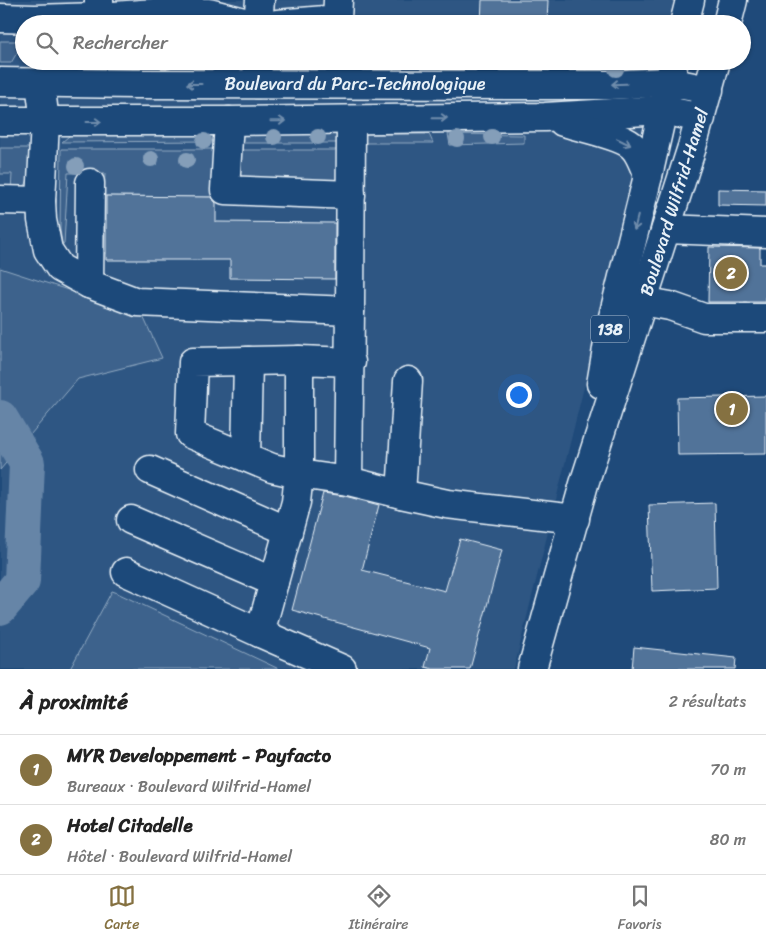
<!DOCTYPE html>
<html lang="fr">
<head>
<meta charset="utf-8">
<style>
  :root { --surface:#fff; --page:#f6f6f6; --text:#222; --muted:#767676; --line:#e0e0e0; --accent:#857141 }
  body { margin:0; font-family:Sriracha,sans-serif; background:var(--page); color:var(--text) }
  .you { position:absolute; left:518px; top:394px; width:18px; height:18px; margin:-12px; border:4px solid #fff; border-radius:50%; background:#1a73e8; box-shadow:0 0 0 8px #1a73e833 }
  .badge { display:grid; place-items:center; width:32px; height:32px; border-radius:50%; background:var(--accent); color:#fff; font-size:16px; font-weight:700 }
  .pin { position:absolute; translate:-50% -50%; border:2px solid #fff; box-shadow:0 1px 5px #0006 }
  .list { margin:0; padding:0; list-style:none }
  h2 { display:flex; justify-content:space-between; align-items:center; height:65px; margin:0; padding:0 20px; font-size:21px }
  h2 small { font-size:16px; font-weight:400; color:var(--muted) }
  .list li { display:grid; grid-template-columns:32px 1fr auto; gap:15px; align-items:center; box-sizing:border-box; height:70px; padding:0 20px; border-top:1px solid var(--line) }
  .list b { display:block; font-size:19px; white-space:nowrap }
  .list p { margin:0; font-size:16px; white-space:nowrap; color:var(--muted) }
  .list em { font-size:16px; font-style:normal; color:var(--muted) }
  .icon { flex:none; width:28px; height:28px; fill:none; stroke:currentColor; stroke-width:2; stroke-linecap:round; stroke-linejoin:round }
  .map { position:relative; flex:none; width:766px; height:669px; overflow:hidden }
  .search { position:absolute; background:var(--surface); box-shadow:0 1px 4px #0004; left:15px; right:15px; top:15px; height:55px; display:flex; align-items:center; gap:12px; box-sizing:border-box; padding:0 18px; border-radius:28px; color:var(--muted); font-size:19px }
  .sheet { height:205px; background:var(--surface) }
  nav { display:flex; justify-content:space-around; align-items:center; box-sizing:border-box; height:70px; border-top:1px solid var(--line); background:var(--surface); font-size:14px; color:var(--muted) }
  nav a { display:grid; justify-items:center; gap:2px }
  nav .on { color:var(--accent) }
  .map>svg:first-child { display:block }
  .built { fill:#2e5683 }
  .green { fill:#3c628c; stroke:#92aac2 }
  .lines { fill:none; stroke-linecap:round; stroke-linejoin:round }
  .river { stroke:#6685a7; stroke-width:36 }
  .building { fill:#517399; stroke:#e8f1f8 }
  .minor-casing { stroke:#e8f1f8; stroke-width:31 }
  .major-casing { stroke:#e8f1f8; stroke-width:31 }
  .minor { stroke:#1f4a7a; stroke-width:28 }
  .major { stroke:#1f4a7a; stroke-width:28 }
  .tree { fill:#849eb9 }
  .oneway { stroke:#6f8dac }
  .labels { text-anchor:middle; stroke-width:4; stroke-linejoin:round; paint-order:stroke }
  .shield { fill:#1f4a7a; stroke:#acbfd2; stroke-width:1 }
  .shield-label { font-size:16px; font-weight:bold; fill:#e8f1f8 }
  .street-label { font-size:18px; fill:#e8f1f8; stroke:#1f4a7a }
</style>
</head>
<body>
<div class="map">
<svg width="766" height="669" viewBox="0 0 766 669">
  <rect width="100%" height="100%" fill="#1f4a7a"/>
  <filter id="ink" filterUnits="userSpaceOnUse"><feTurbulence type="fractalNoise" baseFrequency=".02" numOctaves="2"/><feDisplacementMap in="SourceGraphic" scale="10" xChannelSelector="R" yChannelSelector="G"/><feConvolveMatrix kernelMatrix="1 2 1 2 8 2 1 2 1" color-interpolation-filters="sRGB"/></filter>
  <g filter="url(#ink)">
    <!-- built -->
    <path class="built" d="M0,0H680L674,24H24V61H665L514,669H0Z"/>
    <!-- green -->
    <g class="green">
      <path d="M0,41H19L18,51L11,63H0Z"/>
      <path d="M54,61H114C105,71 63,73 54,61Z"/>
      <path d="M153,61H238L240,71C218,71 169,77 153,61Z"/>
      <path d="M584,61H645L636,66V71L586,73Z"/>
      <path d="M463,63H506L509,66L510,73H457L459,65Z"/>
      <path d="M75,131L214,132V141L62,142Z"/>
      <rect x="237" y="133" width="102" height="10"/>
      <path d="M363,134H429L433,143H363Z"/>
      <path d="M448,134L524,135V143L450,145Z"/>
      <path d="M0,148H30C29,159 33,180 23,187C20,189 15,190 11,191L12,174H0Z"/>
      <path d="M61,149H214L216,197L106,196L104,195L105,173H68L64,244L62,243L60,229Z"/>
      <path d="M237,150H340L338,180H240L236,177Z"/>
      <path d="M0,268L142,314L162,358L78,379L0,470Z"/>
      <path d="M112,591L115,592L279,669H70Z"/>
    </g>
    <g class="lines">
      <!-- river -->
      <path class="river" d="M0,418L27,463L22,581L0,607"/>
    </g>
    <!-- building -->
    <g class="building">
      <path d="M482,0H548L547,24H481Z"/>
      <path d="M718,189L766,190V206L718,205Z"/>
      <path d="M106,196L211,197L216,203V222L335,223V279L230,278V260H106Z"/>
      <path d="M709,247L760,248V264H766V302H708Z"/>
      <path d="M766,396V454L678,455L677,398Z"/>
      <path d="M323,493L345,496L379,505L362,570L445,591L460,539L502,550L470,669H433L425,667L430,648L292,610Z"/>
      <path d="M715,503L717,588L652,591L649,505Z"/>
      <path d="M634,647L736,658L735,669H632Z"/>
    </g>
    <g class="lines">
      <!-- minor casing -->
      <g class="minor-casing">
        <g id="minor">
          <path d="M99,0V17L155,13H209L252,24"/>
          <path d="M0,18L35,19L99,17"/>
          <path d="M258,24L260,0"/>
          <path d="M277,24L337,19L338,0"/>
          <path d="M40,82L45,122L41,201L42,220L48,250L60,268L89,284L137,302L350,311L351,120"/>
          <path d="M257,84L258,61"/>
          <path d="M229,121L225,190L351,195"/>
          <path d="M0,200L41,201"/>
          <path d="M666,229L766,233"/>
          <path d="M89,284L90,183"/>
          <path d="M642,301L670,306L704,318H766"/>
          <path d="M350,311L348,481L299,474V360L351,362"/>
          <path d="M246,457L248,361"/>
          <path d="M150,470L288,531"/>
          <path d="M348,481L401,494L447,504L575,519"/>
          <path d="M401,494L408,381"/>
          <path d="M131,520L274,582"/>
          <path d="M126,572L260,633L296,502L299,474L272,468L190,434L193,362L299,360"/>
          <path d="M260,633L342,669"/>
        </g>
      </g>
      <!-- major casing -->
      <g class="major-casing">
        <g id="major">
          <path d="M684,24L690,0"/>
          <path d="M727,24L733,0"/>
          <path d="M0,82L134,84L525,85H610L668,82L709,90"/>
          <path d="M0,121H229L545,117L663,110L701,118"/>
          <path d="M563,122C579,127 619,135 631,145C639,151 644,166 648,176"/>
          <path d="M601,384L611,325L648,176L674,61"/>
          <path d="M532,669L584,484L692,147L716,61"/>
        </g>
      </g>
      <!-- minor -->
      <use href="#minor" class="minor"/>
      <!-- major -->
      <use href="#major" class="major"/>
    </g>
    <!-- trees -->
    <g class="tree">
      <circle cx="616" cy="69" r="8"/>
      <circle cx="274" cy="137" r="8"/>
      <circle cx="318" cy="137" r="8"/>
      <circle cx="492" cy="137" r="8"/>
      <circle cx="457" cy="139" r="8"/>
      <circle cx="204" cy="141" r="8"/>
      <circle cx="151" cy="159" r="8"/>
      <circle cx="187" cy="160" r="8"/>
      <circle cx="76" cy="166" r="8"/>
    </g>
    <!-- one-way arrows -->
    <defs><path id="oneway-shaft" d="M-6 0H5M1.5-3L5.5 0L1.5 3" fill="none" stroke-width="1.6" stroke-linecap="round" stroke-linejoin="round" transform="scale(1.25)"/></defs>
    <g class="oneway">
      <use href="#oneway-shaft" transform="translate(194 84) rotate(-180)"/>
      <use href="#oneway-shaft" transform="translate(619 84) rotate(178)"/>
      <use href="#oneway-shaft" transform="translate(440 118) rotate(-1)"/>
      <use href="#oneway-shaft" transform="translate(278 121) rotate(-1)"/>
      <use href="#oneway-shaft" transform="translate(94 122)"/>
      <use href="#oneway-shaft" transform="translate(624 142) rotate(26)"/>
      <use href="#oneway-shaft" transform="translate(636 223) rotate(104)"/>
    </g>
  </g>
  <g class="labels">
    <!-- shield labels -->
    <rect class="shield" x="591" y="315.5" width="38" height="27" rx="4"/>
    <g class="shield-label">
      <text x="610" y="335">138</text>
    </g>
    <!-- street labels -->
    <g class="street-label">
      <text x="355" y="90">Boulevard du Parc-Technologique</text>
      <text transform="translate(674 202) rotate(-73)" y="6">Boulevard Wilfrid-Hamel</text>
    </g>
  </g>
</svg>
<div class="you"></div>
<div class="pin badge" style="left:732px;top:409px">1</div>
<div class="pin badge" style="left:731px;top:273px">2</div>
<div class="search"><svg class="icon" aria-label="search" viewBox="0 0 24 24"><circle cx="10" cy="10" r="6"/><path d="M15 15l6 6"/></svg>Rechercher</div>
</div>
<section class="sheet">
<h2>À proximité<small>2 résultats</small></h2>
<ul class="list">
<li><span class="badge">1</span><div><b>MYR Developpement - Payfacto</b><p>Bureaux · Boulevard Wilfrid-Hamel</p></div><em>70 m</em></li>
<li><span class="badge">2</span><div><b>Hotel Citadelle</b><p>Hôtel · Boulevard Wilfrid-Hamel</p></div><em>80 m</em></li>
</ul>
</section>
<nav>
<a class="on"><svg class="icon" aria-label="map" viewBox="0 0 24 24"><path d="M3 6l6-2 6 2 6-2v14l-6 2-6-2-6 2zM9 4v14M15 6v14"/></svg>Carte</a>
<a><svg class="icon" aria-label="directions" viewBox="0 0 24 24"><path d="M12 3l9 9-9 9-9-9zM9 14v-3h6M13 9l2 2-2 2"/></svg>Itinéraire</a>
<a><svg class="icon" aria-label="saved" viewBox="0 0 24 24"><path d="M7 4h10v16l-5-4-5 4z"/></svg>Favoris</a>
</nav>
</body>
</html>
